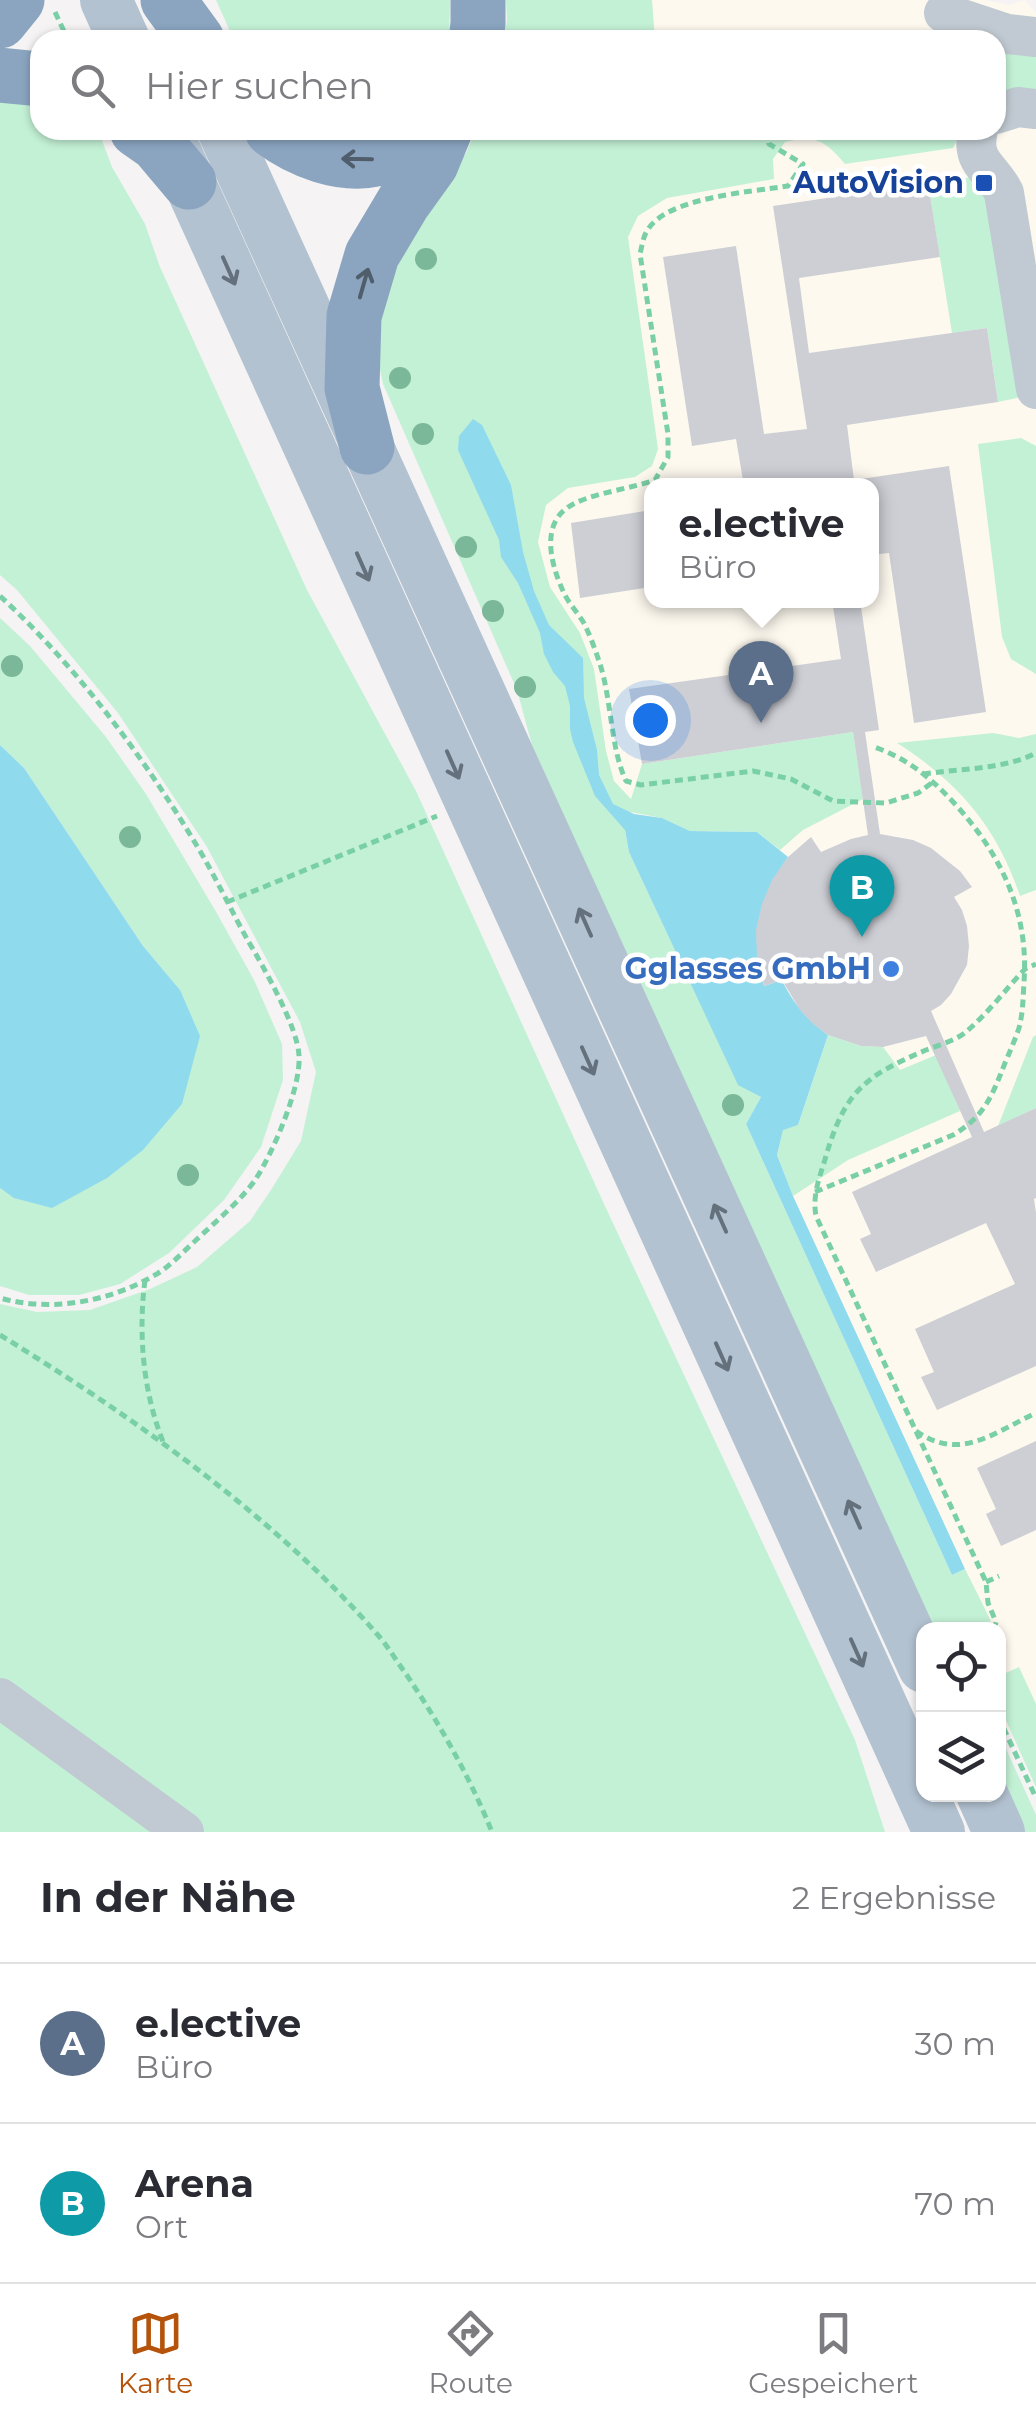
<!DOCTYPE html>
<html lang="de">
<head>
<meta charset="utf-8">
<style>
  :root { --surface:#fff; --page:#f7f7f7; --text:#2b2b33; --muted:#7c7c81; --line:#e1e1e2; --accent:#b45309 }
  body { margin:0; font-family:Montserrat,sans-serif; background:var(--page); color:var(--text) }
  .controls { position:absolute; right:30px; bottom:30px; display:grid; overflow:hidden; border-radius:20px; box-shadow:0 2px 8px #0004 }
  .controls button { width:90px; height:90px; display:grid; place-items:center; padding:0; border:0; border-bottom:2px solid var(--line); background:var(--surface); color:var(--text); font:50px sans-serif }
  .you { position:absolute; left:650px; top:720px; width:35px; height:35px; margin:-25px; border:8px solid #fff; border-radius:50%; background:#1a73e8; box-shadow:0 0 0 15px #1a73e833 }
  .badge { display:grid; place-items:center; width:65px; height:65px; border-radius:50%; background:var(--accent); color:#fff; font-size:32px; font-weight:700 }
  .pin { position:absolute; translate:-50% -82px; filter:drop-shadow(0 2px 5px #0008) }
  .pin::after { content:''; position:absolute; top:52px; width:35px; height:30px; background:inherit; clip-path:polygon(0 0,100% 0,50% 100%) }
  .popup { position:absolute; left:644px; top:478px; width:235px; height:130px; box-sizing:border-box; display:grid; place-content:center; border-radius:20px; background:var(--surface); filter:drop-shadow(0 2px 8px #0005); font-size:32px; white-space:nowrap; color:var(--muted) }
  .popup b { font-size:38px; color:var(--text) }
  .popup::after { content:''; position:absolute; left:50%; top:100%; margin-left:-20px; border:20px solid transparent; border-top-color:var(--surface) }
  .list { margin:0; padding:0; list-style:none }
  h2 { display:flex; justify-content:space-between; align-items:center; height:130px; margin:0; padding:0 40px; font-size:42px }
  h2 small { font-size:32px; font-weight:400; color:var(--muted) }
  .list li { display:grid; grid-template-columns:65px 1fr auto; gap:30px; align-items:center; box-sizing:border-box; height:160px; padding:0 40px; border-top:2px solid var(--line) }
  .list b { display:block; font-size:38px; white-space:nowrap }
  .list p { margin:0; font-size:32px; white-space:nowrap; color:var(--muted) }
  .list em { font-size:32px; font-style:normal; color:var(--muted) }
  .icon { flex:none; width:55px; height:55px; fill:none; stroke:currentColor; stroke-width:2; stroke-linecap:round; stroke-linejoin:round }
  .map { position:relative; flex:none; width:1036px; height:1832px; overflow:hidden }
  .search { position:absolute; background:var(--surface); box-shadow:0 2px 8px #0004; left:30px; right:30px; top:30px; height:110px; display:flex; align-items:center; gap:25px; box-sizing:border-box; padding:0 35px; border-radius:30px; color:var(--muted); font-size:38px }
  .sheet { height:450px; background:var(--surface) }
  nav { display:flex; justify-content:space-around; align-items:center; box-sizing:border-box; height:140px; border-top:2px solid var(--line); background:var(--surface); font-size:28px; color:var(--muted) }
  nav a { display:grid; justify-items:center; gap:5px }
  nav .on { color:var(--accent) }
  .map>svg:first-child { display:block }
  .commercial { fill:#fdf9ef; fill-rule:evenodd }
  .green { fill:#c3f1d5 }
  .water { fill:#90daee }
  .building { fill:#cdcfd5 }
  .lines { fill:none; stroke-linecap:round; stroke-linejoin:round }
  .path { stroke:#7ad0a6; stroke-width:5; stroke-dasharray:8 5; stroke-linecap:butt }
  .minor { stroke:#c1cad2; stroke-width:40 }
  .major { stroke:#b3c2d1; stroke-width:52 }
  .highway { stroke:#8ba5c1; stroke-width:55 }
  .tree { fill:#7bb799 }
  .oneway { stroke:#505e6b }
  .oneway2 { stroke:#64717d }
  .transit-dot { fill:#1a4fb4; stroke:#fff; stroke-width:4 }
  .shop-dot { fill:#3f7fe0; stroke:#fff; stroke-width:4 }
  .labels { text-anchor:middle; stroke-width:9; stroke-linejoin:round; paint-order:stroke }
  .transit-label { font-size:30px; font-weight:bold; fill:#164399; stroke:#fff; text-anchor:end }
  .shop-label { font-size:30px; font-weight:bold; fill:#366cbe; stroke:#fff; text-anchor:end }
</style>
</head>
<body>
<div class="map">
<svg width="1036" height="1832" viewBox="0 0 1036 1832">
  <rect width="100%" height="100%" fill="#f5f3f3"/>
  <!-- commercial -->
  <path class="commercial" d="M652,0H985L1009,5L1025,0L1036,13V1721L1011,1732L999,1734L998,1630L926,1629L430,296L633,130H996V40H655ZM651,486H871V600H651Z"/>
  <!-- green -->
  <g class="green">
    <path d="M216,0H450L449,39L234,40Z"/>
    <path d="M506,0H652L655,40H504L507,20Z"/>
    <path d="M996,46H1036V99L996,102Z"/>
    <path d="M0,91L40,94V130H98L112,167L145,224L160,267L307,590L416,791L604,1204L855,1740L885,1832H0V1304L37,1312L90,1310L150,1289L197,1267L250,1221L271,1190L301,1141L316,1072L300,1022L207,847L118,713L17,590L0,575Z"/>
    <path d="M476,130H962L953,148L845,164C824,140 816,135 785,142L773,159L774,179L667,198L638,216L628,237L658,449L652,466L635,477L568,488L546,505L538,542L550,587L580,633L594,669L606,751L614,781L631,799L642,764L853,732L863,799L803,830L780,850L757,832L690,831L662,818L630,812L625,831L629,852L738,1084L761,1097L746,1124L952,1575L965,1569L991,1621L977,1629H926L532,745L517,690L383,384L377,355L376,321L386,289L422,217L466,153Z"/>
    <path d="M973,177L984,183L1021,397L998,402L987,328L952,333L928,183Z"/>
    <path d="M1021,438L1036,446V674L1011,659L1002,637L978,444Z"/>
    <path d="M0,618L30,646L106,737L146,794L215,910L254,980L282,1044L283,1080L261,1147L224,1200L169,1253L120,1284L79,1295H29L0,1286V1188L15,1198L180,990L143,946L24,768L0,745Z"/>
    <path d="M993,733L1019,738L1036,734V890L1020,896C997,827 958,782 897,743Z"/>
    <path d="M828,1035L861,1046L883,1047L900,1070L936,1055L960,1111L848,1160L793,1196L777,1155L783,1129L798,1125Z"/>
    <path d="M1036,1035V1108L998,1126L1033,1037Z"/>
    <path d="M1019,1667L1036,1704V1787L999,1705V1676Z"/>
    <path d="M998,1731L1036,1815V1832H1018L999,1789Z"/>
  </g>
  <!-- water -->
  <g class="water">
    <path d="M473,419L482,425L511,485L523,552L534,591L549,625L583,658L584,698L597,750L599,775L613,804L634,814L662,818L690,831L757,832L788,857C758,901 749,934 764,986L782,980C793,1003 807,1020 828,1035L798,1125L783,1130L777,1155L793,1196L965,1569L952,1575L746,1124L761,1097L738,1085L629,852L625,830L595,796L573,742L570,729V706L565,686L553,672L544,654L540,633L518,583L501,557L499,540L458,450L459,436Z"/>
    <path d="M0,745L24,768L143,946L180,990L200,1036L182,1104L143,1150L107,1178L52,1208L14,1198L0,1188Z"/>
  </g>
  <!-- building -->
  <g class="building">
    <path d="M928,183L940,257L799,278L809,353L987,328L998,402L847,425L854,480L949,466L986,712L914,723L889,553L871,555V486H744L736,439L692,446L663,257L736,246L764,434L807,429L773,206Z"/>
    <path d="M651,510V587L580,598L571,523Z"/>
    <path d="M832,600H860L879,730L865,732L880,834L913,840L931,848L960,871L972,887L954,897L962,910L967,926L969,946L967,965L951,994L941,1005L931,1011L984,1132L1036,1108V1198L1034,1199L1036,1213V1366L937,1410L921,1377L934,1372L915,1329L1015,1284L986,1223L876,1272L860,1239L871,1234L852,1192L972,1137L926,1036L883,1047L861,1046L828,1035L813,1024L800,1010L782,980L764,986L757,957L756,930L762,904L772,880L788,857L811,837L821,852L851,839L868,835L853,732L642,764L629,689L841,659Z"/>
    <path d="M1036,1441V1530L1001,1546L986,1514L996,1509L977,1468Z"/>
  </g>
  <g class="lines">
    <!-- path -->
    <g class="path">
      <path d="M55,12L68,40"/>
      <path d="M766,130L769,144L803,164L788,186C751,192 666,197 647,231C643,237 642,246 640,254L668,434V457L655,480C631,489 585,494 567,508C540,527 552,568 564,593C569,604 579,614 585,625C590,636 595,649 599,661C612,699 610,747 626,781L641,785L753,771L791,779L833,801L886,803L918,793L933,782"/>
      <path d="M0,596C77,667 143,756 197,846C215,876 230,908 247,939C263,966 298,1027 299,1056C301,1087 274,1150 257,1177C244,1198 213,1224 194,1242C183,1252 172,1264 160,1272C113,1301 53,1313 0,1298"/>
      <path d="M923,774C958,769 1006,769 1036,753"/>
      <path d="M227,902L437,816"/>
      <path d="M815,1192L953,1135C985,1116 992,1096 1005,1063C1010,1051 1015,1040 1019,1028C1023,1013 1023,998 1024,982C1029,912 1001,854 954,803C931,778 907,758 874,747"/>
      <path d="M145,1280C138,1334 143,1393 164,1444"/>
      <path d="M0,1335C132,1416 275,1517 377,1634C387,1645 395,1659 404,1671C438,1721 469,1775 492,1832"/>
      <path d="M916,1431C960,1462 993,1433 1036,1413"/>
      <path d="M986,1582L999,1576"/>
      <path d="M994,1630L996,1622L988,1603L986,1582L816,1216C812,1194 820,1177 826,1156C845,1091 865,1076 926,1050C939,1045 957,1040 967,1031C988,1013 1006,989 1025,969L1036,964"/>
      <path d="M998,1716L1036,1798"/>
    </g>
    <!-- minor -->
    <g class="minor">
      <path d="M944,13L1007,34L1036,37"/>
      <path d="M996,114L1018,107L1036,109"/>
      <path d="M978,130C970,164 992,167 1004,193L1036,389"/>
      <path d="M0,1698L184,1832"/>
    </g>
    <!-- major -->
    <g class="major">
      <path d="M106,0L124,40"/>
      <path d="M223,130L924,1667"/>
      <path d="M170,140L939,1832"/>
      <path d="M982,1794L999,1832"/>
    </g>
    <!-- highway -->
    <g class="highway">
      <path d="M168,0L197,40"/>
      <path d="M0,21L17,0"/>
      <path d="M476,40L478,24V0"/>
      <path d="M0,75L40,79"/>
      <path d="M137,130L157,144L189,182"/>
      <path d="M272,130C300,151 341,167 377,159C397,156 423,139 442,130"/>
      <path d="M367,447L352,388L354,316L372,255L403,203L431,164L445,130"/>
    </g>
  </g>
  <!-- trees -->
  <g class="tree">
    <circle cx="426" cy="259" r="11"/>
    <circle cx="400" cy="378" r="11"/>
    <circle cx="423" cy="434" r="11"/>
    <circle cx="466" cy="547" r="11"/>
    <circle cx="493" cy="611" r="11"/>
    <circle cx="12" cy="666" r="11"/>
    <circle cx="525" cy="687" r="11"/>
    <circle cx="130" cy="837" r="11"/>
    <circle cx="733" cy="1105" r="11"/>
    <circle cx="188" cy="1175" r="11"/>
  </g>
  <!-- one-way arrows -->
  <defs><path id="oneway-shaft" d="M-6 0H5M1.5-3L5.5 0L1.5 3" fill="none" stroke-width="1.6" stroke-linecap="round" stroke-linejoin="round" transform="scale(2.5)"/></defs>
  <g class="oneway">
    <use href="#oneway-shaft" transform="translate(357 159) rotate(-179)"/>
    <use href="#oneway-shaft" transform="translate(364 283) rotate(-74)"/>
  </g>
  <g class="oneway2">
    <use href="#oneway-shaft" transform="translate(229 271) rotate(66)"/>
    <use href="#oneway-shaft" transform="translate(363 567) rotate(66)"/>
    <use href="#oneway-shaft" transform="translate(453 765) rotate(66)"/>
    <use href="#oneway-shaft" transform="translate(585 922) rotate(-114)"/>
    <use href="#oneway-shaft" transform="translate(588 1061) rotate(66)"/>
    <use href="#oneway-shaft" transform="translate(720 1218) rotate(-114)"/>
    <use href="#oneway-shaft" transform="translate(722 1357) rotate(66)"/>
    <use href="#oneway-shaft" transform="translate(854 1514) rotate(-114)"/>
    <use href="#oneway-shaft" transform="translate(857 1653) rotate(66)"/>
  </g>
  <!-- markers -->
  <rect class="transit-dot" x="974" y="173" width="20" height="20" rx="5"/>
  <circle class="shop-dot" cx="891" cy="969" r="10"/>
  <g class="labels">
    <!-- transit labels -->
    <g class="transit-label">
      <text x="964" y="193">AutoVision</text>
    </g>
    <!-- shop labels -->
    <g class="shop-label">
      <text x="871" y="979">Gglasses GmbH</text>
    </g>
  </g>
</svg>
<div class="controls">
<button><svg class="icon" aria-label="locate" viewBox="0 0 24 24"><circle cx="12" cy="12" r="6"/><path d="M12 2v4M12 18v4M2 12h4M18 12h4"/></svg></button>
<button><svg class="icon" aria-label="layers" viewBox="0 0 24 24"><path d="M12 4l9 5-9 5-9-5zM3 14l9 5 9-5"/></svg></button>
</div>
<div class="you"></div>
<div class="pin badge" style="left:761px;top:723px;background:#5c6f8a">A</div>
<div class="popup"><b>e.lective</b>Büro</div>
<div class="pin badge" style="left:862px;top:937px;background:#0f9aa8">B</div>
<div class="search"><svg class="icon" aria-label="search" viewBox="0 0 24 24"><circle cx="10" cy="10" r="6"/><path d="M15 15l6 6"/></svg>Hier suchen</div>
</div>
<section class="sheet">
<h2>In der Nähe<small>2 Ergebnisse</small></h2>
<ul class="list">
<li><span class="badge" style="background:#5c6f8a">A</span><div><b>e.lective</b><p>Büro</p></div><em>30 m</em></li>
<li><span class="badge" style="background:#0f9aa8">B</span><div><b>Arena</b><p>Ort</p></div><em>70 m</em></li>
</ul>
</section>
<nav>
<a class="on"><svg class="icon" aria-label="map" viewBox="0 0 24 24"><path d="M3 6l6-2 6 2 6-2v14l-6 2-6-2-6 2zM9 4v14M15 6v14"/></svg>Karte</a>
<a><svg class="icon" aria-label="directions" viewBox="0 0 24 24"><path d="M12 3l9 9-9 9-9-9zM9 14v-3h6M13 9l2 2-2 2"/></svg>Route</a>
<a><svg class="icon" aria-label="saved" viewBox="0 0 24 24"><path d="M7 4h10v16l-5-4-5 4z"/></svg>Gespeichert</a>
</nav>
</body>
</html>
